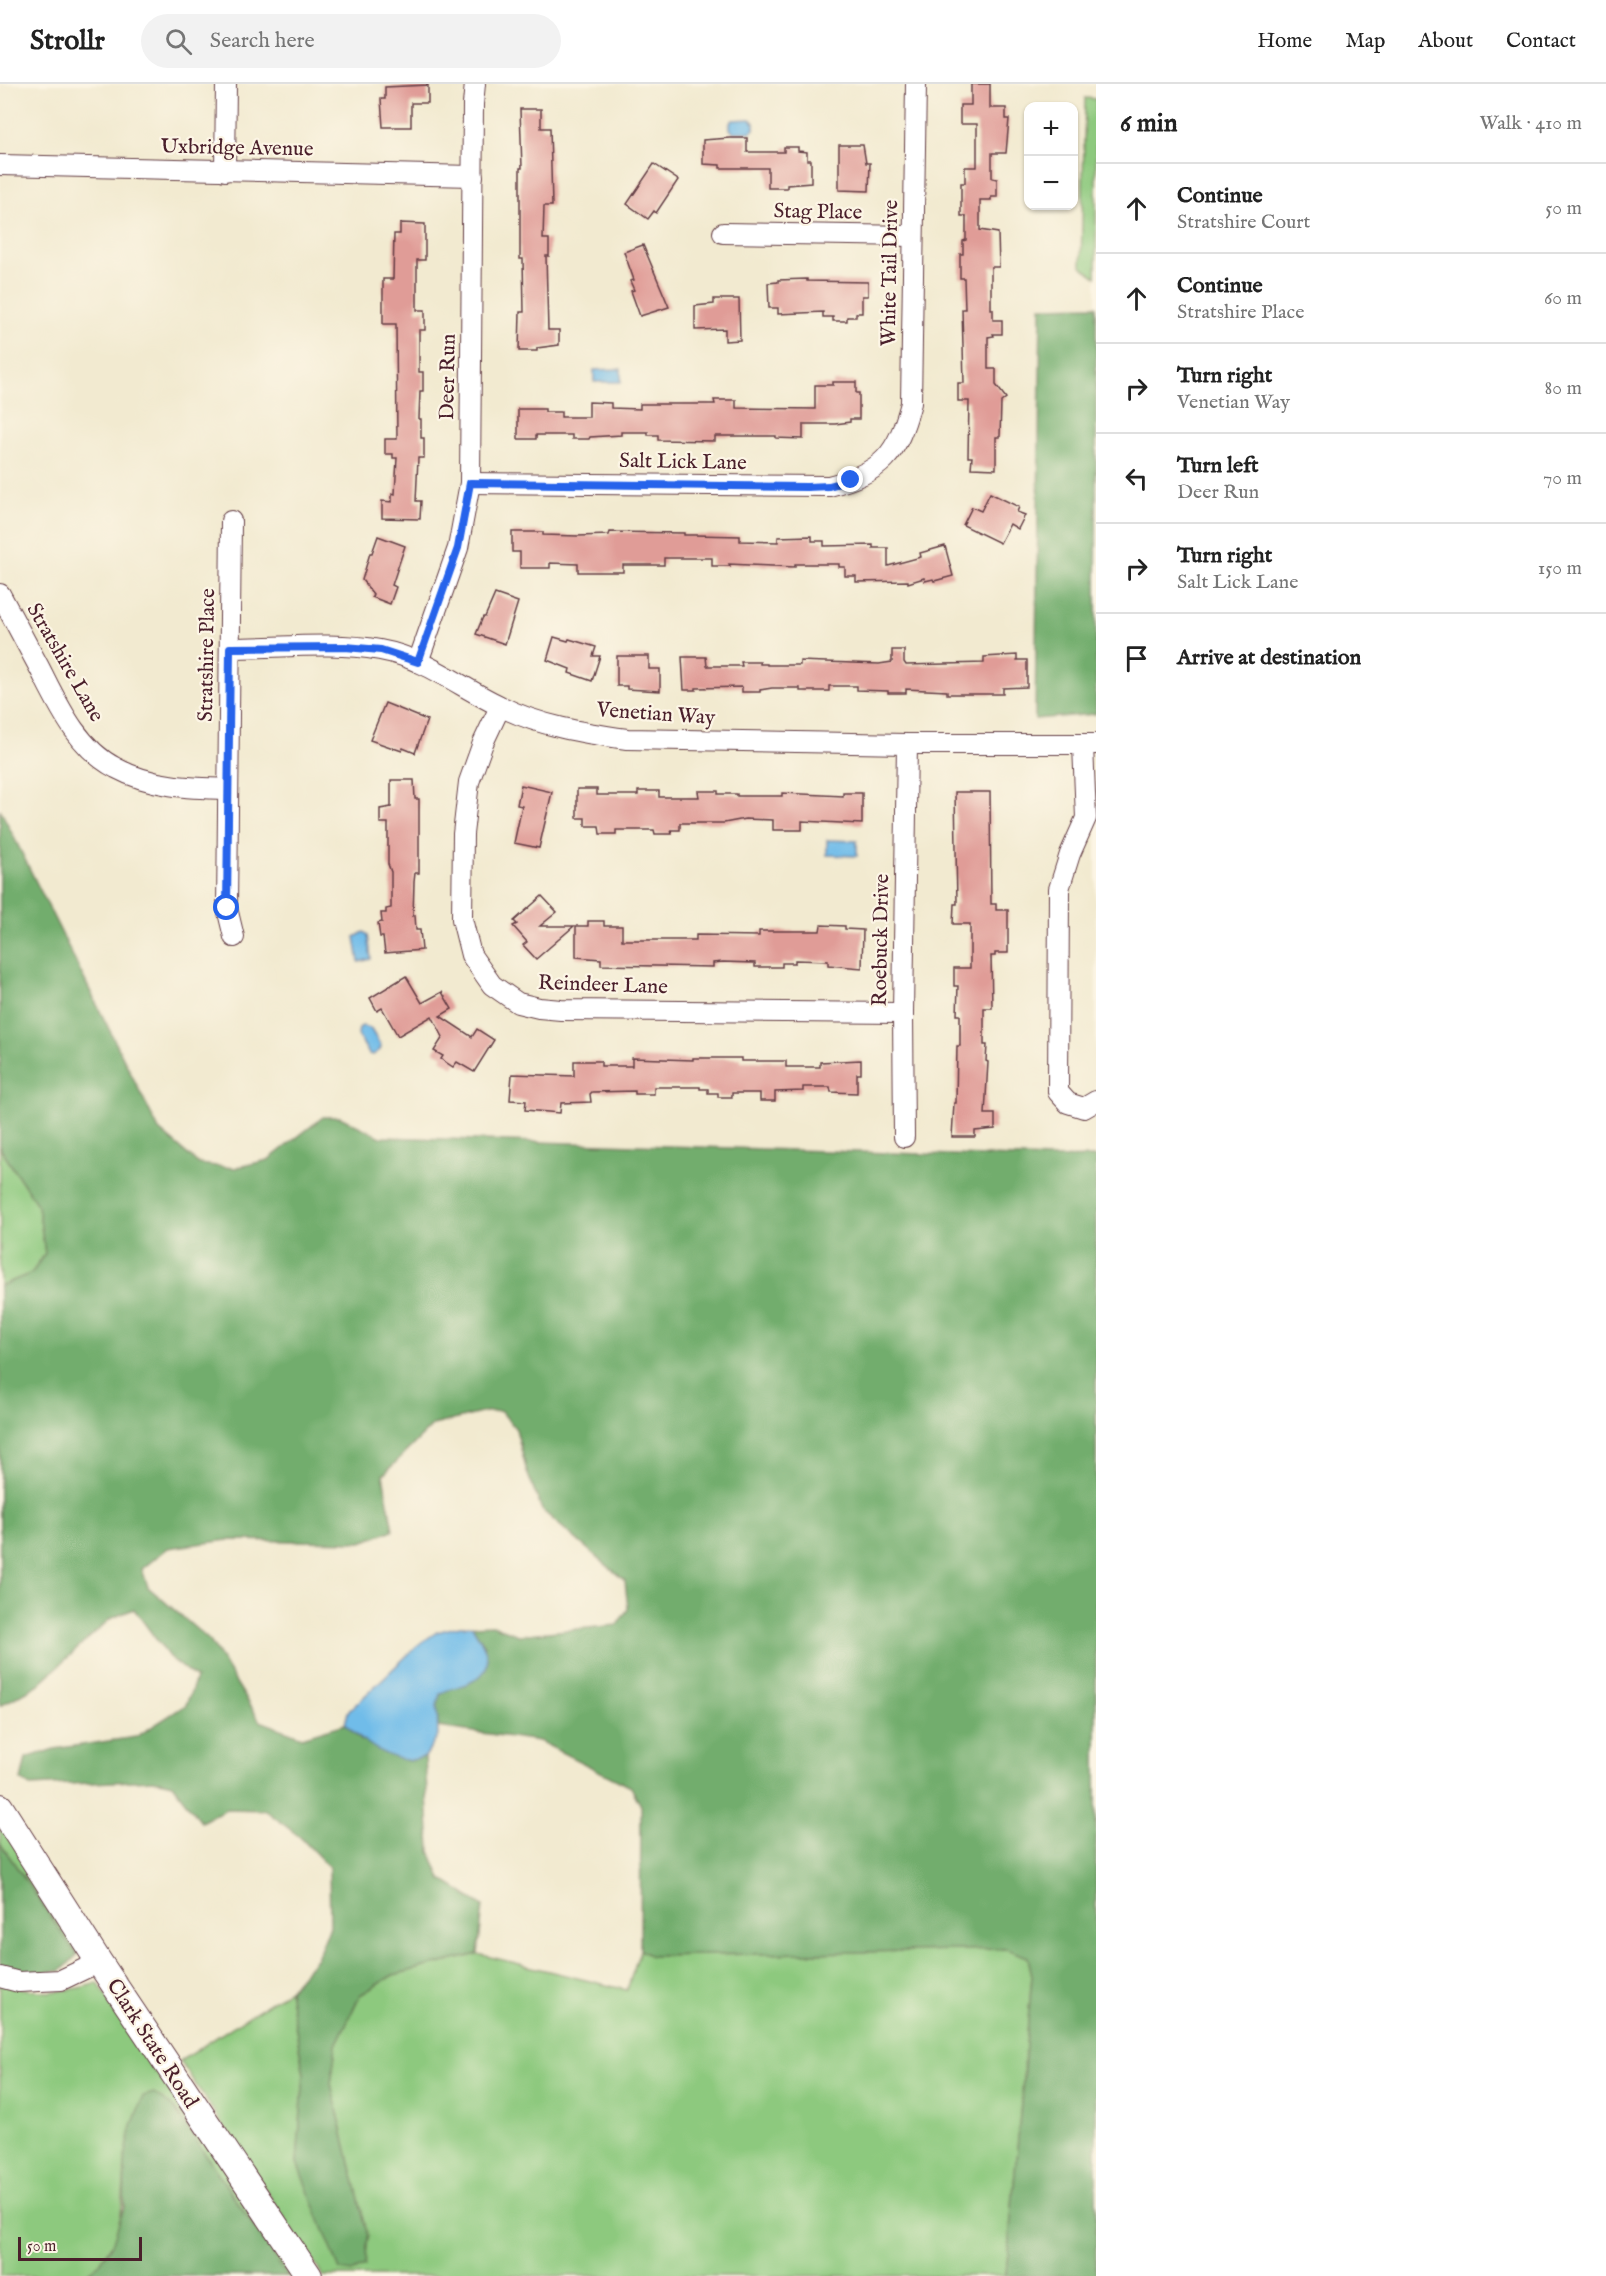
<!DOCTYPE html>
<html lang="en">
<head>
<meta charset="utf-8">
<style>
  :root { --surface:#fff; --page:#f2f2f2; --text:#222; --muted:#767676; --line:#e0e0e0 }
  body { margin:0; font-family:"IM FELL English",serif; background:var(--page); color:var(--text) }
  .controls { position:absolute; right:18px; top:18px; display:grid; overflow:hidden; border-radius:12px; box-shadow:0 2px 4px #0004 }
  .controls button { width:54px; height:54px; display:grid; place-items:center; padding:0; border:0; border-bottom:2px solid var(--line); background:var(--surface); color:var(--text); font:30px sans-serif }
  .scale { position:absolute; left:18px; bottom:15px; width:124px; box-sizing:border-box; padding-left:6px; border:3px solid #4a1f2b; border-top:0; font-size:16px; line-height:21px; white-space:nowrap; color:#4a1f2b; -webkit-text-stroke:4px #fcf5e5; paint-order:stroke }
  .stop { position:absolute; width:18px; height:18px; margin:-14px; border:4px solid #2563eb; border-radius:50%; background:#fff }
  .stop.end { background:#2563eb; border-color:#fff; box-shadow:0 2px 6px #0008 }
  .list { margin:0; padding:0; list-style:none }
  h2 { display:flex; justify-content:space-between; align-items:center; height:78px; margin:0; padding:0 24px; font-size:26px }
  h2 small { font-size:20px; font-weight:400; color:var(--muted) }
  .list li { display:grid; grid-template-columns:39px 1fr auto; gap:18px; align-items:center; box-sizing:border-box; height:90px; padding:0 24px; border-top:2px solid var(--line) }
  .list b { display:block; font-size:22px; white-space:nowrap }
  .list p { margin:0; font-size:20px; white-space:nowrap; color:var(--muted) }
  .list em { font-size:20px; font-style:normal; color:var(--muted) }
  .icon { flex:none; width:33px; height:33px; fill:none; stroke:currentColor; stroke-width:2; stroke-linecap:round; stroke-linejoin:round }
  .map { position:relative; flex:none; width:1096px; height:2192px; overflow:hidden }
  header { display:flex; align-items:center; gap:36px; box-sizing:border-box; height:84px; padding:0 30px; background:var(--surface); border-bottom:2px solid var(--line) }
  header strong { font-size:28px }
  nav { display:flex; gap:33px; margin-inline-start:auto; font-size:21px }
  .search { width:420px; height:54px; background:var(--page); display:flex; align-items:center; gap:15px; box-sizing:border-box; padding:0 21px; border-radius:33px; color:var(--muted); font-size:22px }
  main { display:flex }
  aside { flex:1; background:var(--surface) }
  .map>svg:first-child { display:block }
  .green { fill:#8dc97e; stroke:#6c7454; stroke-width:1.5 }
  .forest { fill:#72ad6d; stroke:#5e664c; stroke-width:1.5 }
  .water { fill:#70bce9; stroke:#5d6e8a; stroke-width:1.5 }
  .building { fill:#e09c97 }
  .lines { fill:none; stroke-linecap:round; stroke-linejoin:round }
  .minor-casing { stroke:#633d44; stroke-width:22 }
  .major-casing { stroke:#633d44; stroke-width:28 }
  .minor { stroke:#fff; stroke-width:20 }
  .major { stroke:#fff; stroke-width:26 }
  .route { stroke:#2563eb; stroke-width:8 }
  .labels { text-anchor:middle; stroke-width:4.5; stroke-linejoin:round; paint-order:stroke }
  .street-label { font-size:21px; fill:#4a1f2b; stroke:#fcf5e5 }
</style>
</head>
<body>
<header>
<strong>Strollr</strong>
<div class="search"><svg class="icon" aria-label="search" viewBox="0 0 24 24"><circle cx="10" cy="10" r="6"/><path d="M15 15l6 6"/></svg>Search here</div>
<nav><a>Home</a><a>Map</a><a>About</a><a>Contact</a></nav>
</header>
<main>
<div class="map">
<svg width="1096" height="2192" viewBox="0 0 1096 2192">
  <rect width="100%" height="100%" fill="#fcf5e5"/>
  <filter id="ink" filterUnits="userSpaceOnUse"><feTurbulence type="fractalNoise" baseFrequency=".0167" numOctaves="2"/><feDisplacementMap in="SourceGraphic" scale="12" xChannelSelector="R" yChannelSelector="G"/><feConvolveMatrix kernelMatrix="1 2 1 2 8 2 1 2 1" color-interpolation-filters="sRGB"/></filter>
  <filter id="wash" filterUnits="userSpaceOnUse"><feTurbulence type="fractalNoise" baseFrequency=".008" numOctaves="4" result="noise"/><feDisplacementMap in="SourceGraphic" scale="24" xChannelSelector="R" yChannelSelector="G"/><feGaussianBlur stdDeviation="1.35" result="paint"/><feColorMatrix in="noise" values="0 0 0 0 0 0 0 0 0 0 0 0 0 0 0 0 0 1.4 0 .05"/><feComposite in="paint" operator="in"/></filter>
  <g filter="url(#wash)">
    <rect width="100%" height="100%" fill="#f2ead0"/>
    <!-- green -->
    <g class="green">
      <path d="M1085,14L1096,15V193L1081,182Z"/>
      <path d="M0,1064L38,1122L45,1169L32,1189L0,1202Z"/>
      <path d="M0,1736L82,1862L77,1871L0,1759Z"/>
      <path d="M1006,1865L1028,1873L1032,1892L1006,2192H323L180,1977L289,1906L304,1990L297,2079L368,2153L331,2000L336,1961L360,1911L393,1891L478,1870L627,1906L640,1866L651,1872Z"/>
      <path d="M0,1899C40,1910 57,1911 98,1899L300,2192H287L174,2024L125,2073C124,2109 124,2174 84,2191C75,2192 14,2192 0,2192Z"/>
    </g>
    <!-- forest -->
    <g class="forest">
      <path d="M1096,222V630L1035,635L1041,223Z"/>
      <path d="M0,725L159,1046L199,1080L234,1084L268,1076L323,1033H340L381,1053L1052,1074L1096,1073V2192H1006L1032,1892L1028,1873L1006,1865L651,1872L640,1866L641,1722L631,1703L539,1657L438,1643L437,1622L440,1609L452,1603L471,1598L485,1562L472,1542L493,1541L518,1551L617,1541L628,1525L625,1497L542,1426L527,1388L516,1345L501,1327L485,1328L433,1341L383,1391L393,1446L362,1458L228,1456L168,1464L142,1485L148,1503L210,1557L260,1637L302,1653L345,1640L362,1656L408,1677L425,1673L430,1767L441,1795L483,1822L478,1870L393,1891L360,1911L336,1961L331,2000L368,2153L365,2182L352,2188L340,2186L297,2079L304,1990L289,1906L317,1874L330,1842L329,1783L300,1753L265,1726L226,1725L201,1738L172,1700L154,1696L30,1702L21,1696L26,1674L54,1665L136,1653L186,1621L196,1594L169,1573L134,1525L110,1535L38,1601L0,1622V1202L32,1189L45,1169L38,1122L0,1064Z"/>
      <path d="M0,1759L77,1871L61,1887L21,1889L0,1884Z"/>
      <path d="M154,2009L174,2024L287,2192H83L100,2179L113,2158L124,2123L125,2073L132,2042L143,2012Z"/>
    </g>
    <!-- water -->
    <g class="water">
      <path d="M751,35L754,39V45L750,48H733L730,45V39L733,36Z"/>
      <path d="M621,285V298H594V286Z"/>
      <path d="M827,756L857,757V772L827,771Z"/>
      <path d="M364,848L368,851L371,875L359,878L355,853Z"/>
      <path d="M362,942L370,944L381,962L380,966L373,971L369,970L358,951L359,944Z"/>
      <path d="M460,1542H472C484,1561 500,1584 471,1598C461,1603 451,1603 440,1610L437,1622L438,1652L425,1673C419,1674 412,1677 406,1676C382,1673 362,1656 345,1640L348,1628L418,1561L437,1548Z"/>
    </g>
    <g id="blocks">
      <!-- building -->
      <g class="building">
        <path d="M971,0H990V24H1006V35H1009L1006,69H992V94L997,95V113H991V116H980V146L998,149L999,183H991V225H993V236H1002V250H993L994,252L988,253V285H996V301L1006,314L1001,318L1000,353H996V385L971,384L972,373H968L969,317H958V299H964L962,225H965L964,194H960V170H963V157L966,156V132H961V99H965V83H977V40H960V21H971Z"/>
        <path d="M428,1V19H411V43H383L381,15H385V3Z"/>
        <path d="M520,25H541V44H550L552,122H544L543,155H549V172H546L548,246H559V261L537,264V267H519L520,228H524L523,175H520V84H522Z"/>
        <path d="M730,54H747V68H784V63H798V67L807,68V76H811V99L787,101V104H768V84H720V81L703,80V56Z"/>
        <path d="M839,61H863L866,79H870L869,107L839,106Z"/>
        <path d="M654,80L678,96L656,129L654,127L648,135L627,120Z"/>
        <path d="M400,139L425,140V176H417V226H425V246H419V288H423V307H420L419,335H421V354H424V374H418L416,417H421L420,435L382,434V417L392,418V409L395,410L397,374H393V370H385V355H397L396,240H383V195H393L394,150H400Z"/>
        <path d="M643,161L669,223L640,232L631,207L634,206L630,197L634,196L624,168Z"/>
        <path d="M807,195V197L868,198V212H862V229H856V233H847V237H833V233H823V228L778,230V224H769L768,199L778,198V196Z"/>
        <path d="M714,215H739L740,256L725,257V245L695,246V222L714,220Z"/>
        <path d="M833,298H856V309H859V335H850V338L835,340H803V355L776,354V352H715V357L658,356V351H648V348H621V351L590,353L589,355H572V351H536V355H518V325H545V328H561V333H589V318L611,319V324L640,325V320H715L714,316H736V324L815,325V301H833Z"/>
        <path d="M990,409L1019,423L1017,428L1025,431L1018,445L1010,440L1000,459L963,441L972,423L981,427Z"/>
        <path d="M512,448H543V451L578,452L609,451L610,448L684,449V451H694L740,452V457L778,458V453L812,452V457H824V462L873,461V464H888V482L921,473L920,469L945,462L953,492L934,497L933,495L925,497L924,494L908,499V497L856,498V492H845V483H839V480H795V483L729,480L730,482H712V474H664V481H623V488H578V480L550,479V484H520V468H512Z"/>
        <path d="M378,452L405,462L392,501L396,503L390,520L372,513L373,510L362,496L370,469H372Z"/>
        <path d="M495,510L518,518L505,560L476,550L483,533H485Z"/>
        <path d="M554,553L568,557L569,555L596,563L593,572H600L592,597L569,589L570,585L547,576Z"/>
        <path d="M892,566H904V578L906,581L984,579V573L1017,571V576H1027V603L1003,604V610H947V607L906,605V609H888V607L857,606V602H829V607H800V604H772L760,606V608H742V603L696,604V606H684L682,573H706L707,582H742L741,578H760V580H767V581H800V577L879,580L892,578Z"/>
        <path d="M617,572H649V585H660V607L627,605V602H617Z"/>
        <path d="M385,619L427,636L415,669L403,664L402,667L370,656Z"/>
        <path d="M391,696H414L415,715H419V789H415L414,798L413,832L415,831L416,846H420L422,866L385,869L383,853H380L378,839L382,838L381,829H386V825L391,824V788L388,780V739H380V725L391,723Z"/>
        <path d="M521,701L552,708L539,764L514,759L522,722L517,721Z"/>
        <path d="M577,705H597V711H638V707H659V713H699L698,707H718V710H737V712H782V709L843,712V709H862V740L802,737V746H773V736L745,735L724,739H680V746H671L672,750H655L654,746H616V750H600L599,742H585V734H577Z"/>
        <path d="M955,708H990L991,820H996V826H1008V869H995V872H991L992,924H984V961H987L986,977L988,978L985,1030H995V1045L975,1047V1053H952L954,1019H956L957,962H960V931H957L958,902H954V884H970V840H953L954,820H957Z"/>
        <path d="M542,812L557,828L540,842H574L536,875L523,861L527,858L513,842L517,840L514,837Z"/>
        <path d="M588,837H604V842H622V856H696V851L759,852V847H820L821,841L845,842V845L863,846L862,884L828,881V877L795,876V879H782V883H755V879L723,878L713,879V883L601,881V875L576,873V842H588Z"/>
        <path d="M406,892L422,919L442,908L452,925L440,932L472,953L477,945L494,956L474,988L457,978L453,983L441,975L443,972L434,967L443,953L432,932L398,952L382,924L377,927L370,914Z"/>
        <path d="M632,974L693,976V974H741V977H786V983H820V978L861,976V990H857V1009L831,1008L830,1003H803V1007L775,1008V1017H760V1009H732V1013H718V1009H708V1005H700V1003H654V1010H635V1007L592,1008L590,1010L591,1018L561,1019L560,1029L525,1026L526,1017L510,1016L512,990L574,992V977H601V982H632Z"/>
      </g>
    </g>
  </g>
  <g filter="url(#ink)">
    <use href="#blocks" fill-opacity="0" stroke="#633d44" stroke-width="1.5"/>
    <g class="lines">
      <!-- minor casing -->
      <g class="minor-casing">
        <g id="minor">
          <path d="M0,81L473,92"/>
          <path d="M225,87L226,0"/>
          <path d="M723,149L913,152"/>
          <path d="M470,399L829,402C883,388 897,371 911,319L916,0"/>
          <path d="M231,437L227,824L234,853"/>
          <path d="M0,510C13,534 26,559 39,583C58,620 77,664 116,684C151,703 189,704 228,705"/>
          <path d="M230,564C278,564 333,557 380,566C425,574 460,603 500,622C539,642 584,649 627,655L907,660H1096"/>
          <path d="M418,578L458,464L470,399L473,20L475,0"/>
          <path d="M500,623L483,659L469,698L463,750L462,835L471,871L492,901L518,919L539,924L561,926L903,929"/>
          <path d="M1083,661L1086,734L1070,770L1059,805L1058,1008L1068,1019L1084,1024L1096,1017"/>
          <path d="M904,1053L903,929L907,660"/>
          <path d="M0,1893L19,1898L61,1896L99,1878"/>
        </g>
      </g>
      <!-- major casing -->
      <g class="major-casing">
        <path id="major" d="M0,1723L99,1878L309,2192"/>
      </g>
      <!-- minor -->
      <use href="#minor" class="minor"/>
      <!-- major -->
      <use href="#major" class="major"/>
    </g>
  </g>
  <g class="lines" filter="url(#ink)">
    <!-- route -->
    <path class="route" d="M227,824L230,564L345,563L381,566L418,578L458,464L470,399L807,403L829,402L851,396"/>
  </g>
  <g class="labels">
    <!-- street labels -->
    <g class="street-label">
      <text transform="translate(237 63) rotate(1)" y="7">Uxbridge Avenue</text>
      <text transform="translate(818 127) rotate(1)" y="7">Stag Place</text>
      <text transform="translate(889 189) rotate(-89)" y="7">White Tail Drive</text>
      <text transform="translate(447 293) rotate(-89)" y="7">Deer Run</text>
      <text transform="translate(683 377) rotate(1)" y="7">Salt Lick Lane</text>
      <text transform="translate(206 571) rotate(-89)" y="7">Stratshire Place</text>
      <text transform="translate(66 578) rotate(60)" y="7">Stratshire Lane</text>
      <text transform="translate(656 629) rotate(4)" y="7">Venetian Way</text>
      <text transform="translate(880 856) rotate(-89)" y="7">Roebuck Drive</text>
      <text transform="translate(603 900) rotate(2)" y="7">Reindeer Lane</text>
      <text transform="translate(153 1959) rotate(57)" y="7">Clark State Road</text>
    </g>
  </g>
</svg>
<div class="controls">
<button>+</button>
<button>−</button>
</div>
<div class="scale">50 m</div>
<div class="stop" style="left:227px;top:824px"></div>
<div class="stop end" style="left:851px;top:396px"></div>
</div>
<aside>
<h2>6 min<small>Walk · 410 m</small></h2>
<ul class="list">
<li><svg class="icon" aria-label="ahead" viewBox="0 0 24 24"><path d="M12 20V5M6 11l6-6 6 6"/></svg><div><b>Continue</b><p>Stratshire Court</p></div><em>50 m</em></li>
<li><svg class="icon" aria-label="ahead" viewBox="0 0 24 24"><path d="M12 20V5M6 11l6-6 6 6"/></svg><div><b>Continue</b><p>Stratshire Place</p></div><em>60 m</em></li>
<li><svg class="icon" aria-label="right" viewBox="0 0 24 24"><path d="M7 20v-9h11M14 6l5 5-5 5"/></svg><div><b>Turn right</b><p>Venetian Way</p></div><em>80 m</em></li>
<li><svg class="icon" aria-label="left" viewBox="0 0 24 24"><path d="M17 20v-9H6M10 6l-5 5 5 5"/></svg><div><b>Turn left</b><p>Deer Run</p></div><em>70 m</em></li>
<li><svg class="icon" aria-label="right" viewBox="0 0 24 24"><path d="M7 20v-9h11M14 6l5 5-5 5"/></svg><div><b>Turn right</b><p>Salt Lick Lane</p></div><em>150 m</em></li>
<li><svg class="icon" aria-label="arrive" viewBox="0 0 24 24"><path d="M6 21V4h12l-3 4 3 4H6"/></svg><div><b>Arrive at destination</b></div></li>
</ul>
</aside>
</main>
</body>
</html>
